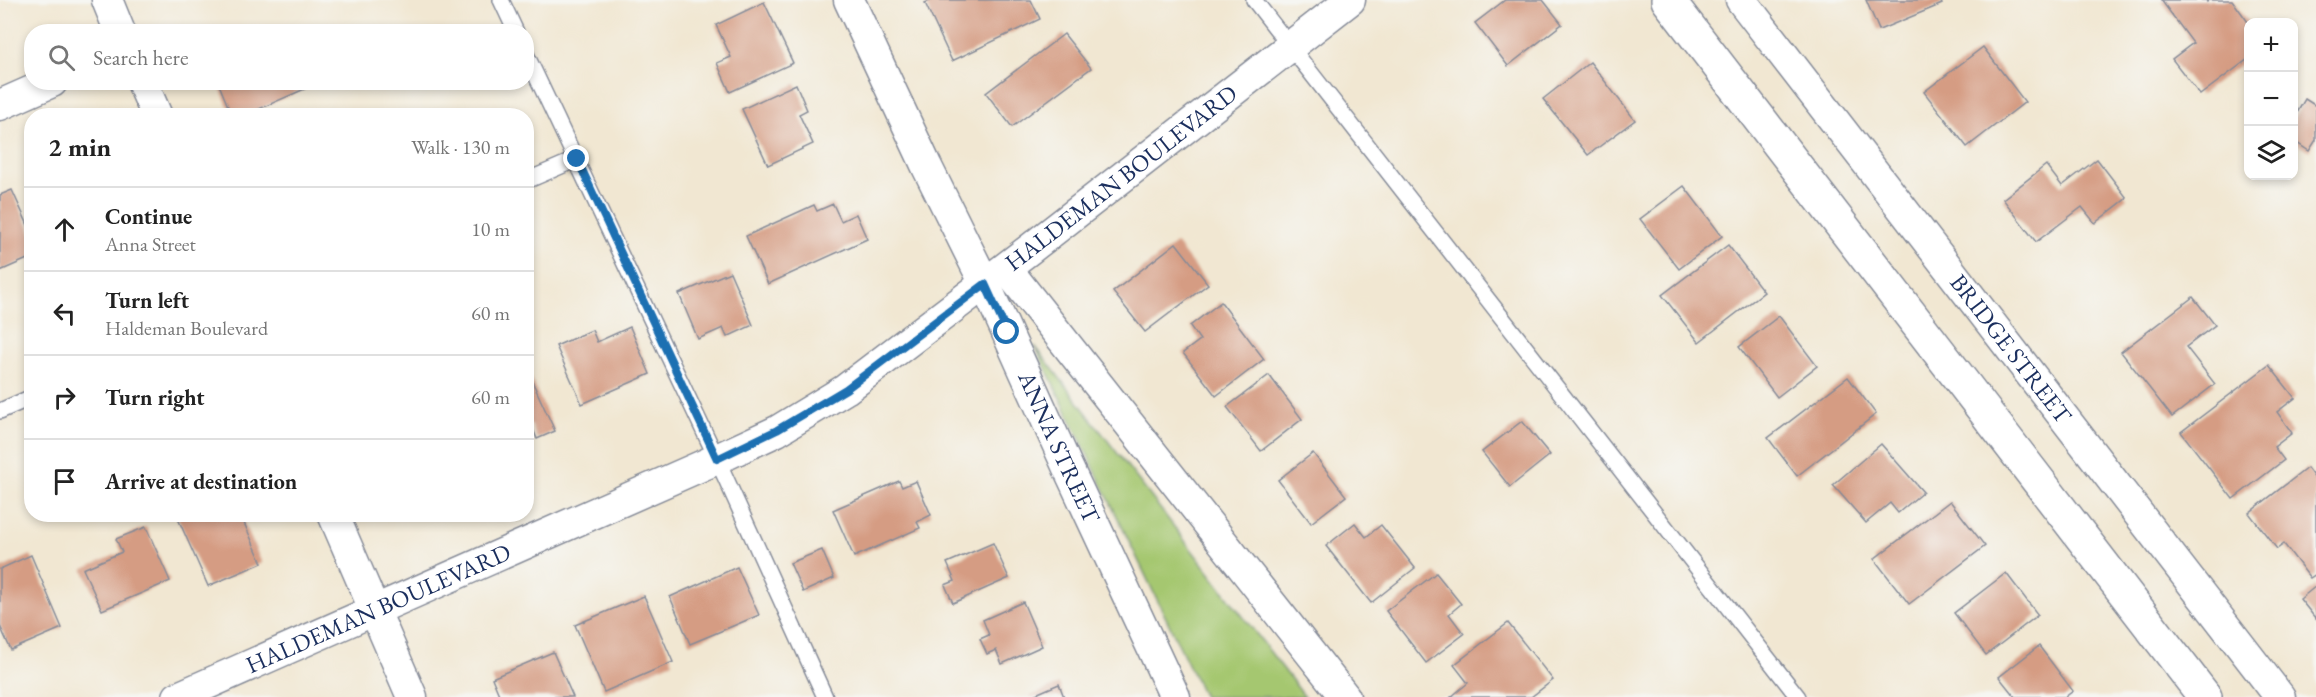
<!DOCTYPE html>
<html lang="en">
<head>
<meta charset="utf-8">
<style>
  :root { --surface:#fff; --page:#f6f6f6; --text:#222; --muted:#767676; --line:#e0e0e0 }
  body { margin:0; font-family:"EB Garamond",serif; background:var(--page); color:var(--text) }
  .controls { position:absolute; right:18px; top:18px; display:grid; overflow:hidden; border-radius:12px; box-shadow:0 3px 9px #0003 }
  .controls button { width:54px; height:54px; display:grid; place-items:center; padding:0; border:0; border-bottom:2px solid var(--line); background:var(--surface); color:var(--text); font:30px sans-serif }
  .stop { position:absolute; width:18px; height:18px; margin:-14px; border:4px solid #1f6fb2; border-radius:50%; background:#fff }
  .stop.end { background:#1f6fb2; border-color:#fff; box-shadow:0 2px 6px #0008 }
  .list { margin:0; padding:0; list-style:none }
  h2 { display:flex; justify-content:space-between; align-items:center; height:78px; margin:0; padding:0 24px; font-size:26px }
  h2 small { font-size:20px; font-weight:400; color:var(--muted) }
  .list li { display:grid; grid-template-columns:39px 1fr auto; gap:18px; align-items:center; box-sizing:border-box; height:84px; padding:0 24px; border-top:2px solid var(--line) }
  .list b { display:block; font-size:22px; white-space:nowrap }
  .list p { margin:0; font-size:20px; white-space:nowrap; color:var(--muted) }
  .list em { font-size:20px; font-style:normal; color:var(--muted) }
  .icon { flex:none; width:33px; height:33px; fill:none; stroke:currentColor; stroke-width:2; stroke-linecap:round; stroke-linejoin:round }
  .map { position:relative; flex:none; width:2316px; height:697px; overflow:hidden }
  .search { position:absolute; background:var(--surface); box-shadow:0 3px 9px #0003; left:24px; top:24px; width:510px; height:66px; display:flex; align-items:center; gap:15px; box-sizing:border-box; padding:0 21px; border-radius:24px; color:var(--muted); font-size:22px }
  .panel { position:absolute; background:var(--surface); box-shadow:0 3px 9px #0003; left:24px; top:108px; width:510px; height:414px; border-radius:24px }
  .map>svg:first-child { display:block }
  .green { fill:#a5c770; stroke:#607b67; stroke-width:1.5 }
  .building { fill:#d59c83 }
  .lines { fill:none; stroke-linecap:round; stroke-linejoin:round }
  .lane-casing { stroke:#868b98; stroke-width:18 }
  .street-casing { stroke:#868b98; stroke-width:33 }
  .primary-casing { stroke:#868b98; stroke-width:36 }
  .lane { stroke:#fff; stroke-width:15 }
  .street { stroke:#fff; stroke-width:30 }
  .primary { stroke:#fff; stroke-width:33 }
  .route { stroke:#1f6fb2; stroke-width:8 }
  .labels { text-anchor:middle; stroke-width:4.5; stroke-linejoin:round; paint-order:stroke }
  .street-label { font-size:24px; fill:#1b2f5e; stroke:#f6f6f2 }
</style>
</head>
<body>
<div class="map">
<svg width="2316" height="697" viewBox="0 0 2316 697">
  <rect width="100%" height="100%" fill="#f6f6f2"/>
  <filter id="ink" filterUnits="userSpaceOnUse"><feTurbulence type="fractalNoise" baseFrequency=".0167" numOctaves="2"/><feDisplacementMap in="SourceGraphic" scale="12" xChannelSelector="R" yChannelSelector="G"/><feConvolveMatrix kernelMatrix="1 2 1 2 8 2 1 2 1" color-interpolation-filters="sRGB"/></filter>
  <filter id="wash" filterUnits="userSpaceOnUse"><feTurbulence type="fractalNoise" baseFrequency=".008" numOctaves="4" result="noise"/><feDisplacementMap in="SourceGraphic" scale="24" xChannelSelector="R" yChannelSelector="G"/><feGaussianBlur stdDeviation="1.35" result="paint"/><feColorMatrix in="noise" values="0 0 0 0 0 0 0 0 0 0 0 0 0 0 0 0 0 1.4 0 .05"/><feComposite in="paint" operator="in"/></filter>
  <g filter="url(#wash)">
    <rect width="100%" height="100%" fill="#f1e7d2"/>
    <!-- green -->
    <path class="green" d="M1035,346L1305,697H1204Z"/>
    <g id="blocks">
      <!-- building -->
      <g class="building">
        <path d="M932,0H1031L1040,19L952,61L925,3Z"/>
        <path d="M1505,0H1543L1562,24L1508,66L1475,23Z"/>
        <path d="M1866,0H1940L1942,4L1879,30Z"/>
        <path d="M2161,0H2206L2207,2L2209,0H2232L2248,22V59L2200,95L2172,59L2193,43Z"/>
        <path d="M764,2L793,63L730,92L717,63L731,57L716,25Z"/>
        <path d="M1064,34L1091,68L1012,127L986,93Z"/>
        <path d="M1983,47L2025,102L1967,147L1924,92Z"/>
        <path d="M1590,62L1635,120L1588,155L1543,99Z"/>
        <path d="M218,82H307L309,87L243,116H232Z"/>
        <path d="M796,84L807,110L799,114L813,144L768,165L742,109Z"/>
        <path d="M2305,99L2316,106V140L2309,151L2294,141V118Z"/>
        <path d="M2097,159L2127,198L2095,223L2082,207L2036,242L2003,199L2046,165L2062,186Z"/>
        <path d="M1684,186L1722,236L1679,269L1640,219Z"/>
        <path d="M12,190L32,234V257L0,271V195Z"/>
        <path d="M833,204L841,221L856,214L867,239L768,284L746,236L814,205L817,211Z"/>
        <path d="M1176,243L1208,284L1145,332L1113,292Z"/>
        <path d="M1728,245L1764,292L1699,342L1662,295Z"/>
        <path d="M730,272L753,325L727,337L723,328L698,339L679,294Z"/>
        <path d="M2193,297L2215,325L2186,347L2215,384L2172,417L2121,352Z"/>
        <path d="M1221,302L1264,359L1216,396L1183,353L1200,340L1190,326Z"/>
        <path d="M1779,316L1817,366L1777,397L1739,347Z"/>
        <path d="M630,327L650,374L582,404L556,346L592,330L597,342Z"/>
        <path d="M2269,365L2295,398L2277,412L2292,433L2274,447L2284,460L2233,499L2181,432Z"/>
        <path d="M526,368L555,431L537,439L531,424L526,426Z"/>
        <path d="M1269,375L1302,419L1261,451L1227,407Z"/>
        <path d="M1848,377L1876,414L1797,476L1768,438Z"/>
        <path d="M1522,421L1550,455L1510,487L1482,452Z"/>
        <path d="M1881,444L1923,492L1898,513L1890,503L1866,523L1833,485Z"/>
        <path d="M1313,453L1346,496L1311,523L1278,480Z"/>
        <path d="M2307,468L2316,480V574L2310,578L2284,544L2277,549L2249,513Z"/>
        <path d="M899,481L902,487L916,481L931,515L917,522L920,528L854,557L833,510Z"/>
        <path d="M1950,501L1985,546L1909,604L1874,559Z"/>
        <path d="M176,514H240L262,563L208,586Z"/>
        <path d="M1355,523L1366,537L1381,525L1415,568L1371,603L1326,546Z"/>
        <path d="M146,527L170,581L102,610L83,569L122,552L116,539Z"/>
        <path d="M993,543L1009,578L953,603L945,585L955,581L947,563Z"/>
        <path d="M822,550L834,578L803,592L790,563Z"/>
        <path d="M31,555L62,628L11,650L0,626V569Z"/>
        <path d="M737,567L759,615L690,644L670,597Z"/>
        <path d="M1436,573L1461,604L1449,614L1464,634L1426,663L1386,611Z"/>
        <path d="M2006,573L2038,615L1986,655L1954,613Z"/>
        <path d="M2316,586V619L2300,599Z"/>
        <path d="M644,596L673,662L604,692L575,625Z"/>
        <path d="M1023,602L1042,646L1002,664L996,650L987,654L980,639L989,635L983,620Z"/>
        <path d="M1508,623L1553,680L1531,697H1451L1468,683L1454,665Z"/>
        <path d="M2039,646L2073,691L2065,697H2015L1999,677Z"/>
        <path d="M553,652L573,697H500L492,678Z"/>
        <path d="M1059,684L1064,697H1029Z"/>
      </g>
    </g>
  </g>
  <g filter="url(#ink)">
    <use href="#blocks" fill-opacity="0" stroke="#868b98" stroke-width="1.5"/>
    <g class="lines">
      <!-- lane casing -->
      <g class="lane-casing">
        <g id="lane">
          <path d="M501,0L516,32"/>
          <path d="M1254,0L1798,697"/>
          <path d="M526,54L717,459L825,697"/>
          <path d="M526,181L577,159"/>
          <path d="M0,411L32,397"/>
        </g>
      </g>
      <!-- street casing -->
      <g class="street-casing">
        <g id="street">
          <path d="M107,0L120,32"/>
          <path id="s1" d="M849,0L927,167L985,284L1068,468L1175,697"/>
          <path id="s2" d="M1741,0L2280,697"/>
          <path d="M142,82L157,116"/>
          <path d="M0,105L52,82"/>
          <path d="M1006,268L1345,697"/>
          <path d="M333,514L412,697"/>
          <path id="s3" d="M178,697L717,459L777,431L846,389L1030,249L1350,0"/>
        </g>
      </g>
      <!-- primary casing -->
      <g class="primary-casing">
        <path id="primary" d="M1668,0L2205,697"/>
      </g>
      <!-- lane -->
      <use href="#lane" class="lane"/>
      <!-- street -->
      <use href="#street" class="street"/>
      <!-- primary -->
      <use href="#primary" class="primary"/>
    </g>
  </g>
  <g class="lines" filter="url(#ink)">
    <!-- route -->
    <path class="route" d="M577,159L717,459L777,430L846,389L985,284L1007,332"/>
  </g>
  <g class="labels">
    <!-- street labels -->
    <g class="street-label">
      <text dy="8" stroke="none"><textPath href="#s3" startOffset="1083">HALDEMAN BOULEVARD</textPath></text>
      <text dy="8" stroke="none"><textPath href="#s2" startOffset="441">BRIDGE STREET</textPath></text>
      <text dy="8" stroke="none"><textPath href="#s1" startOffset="494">ANNA STREET</textPath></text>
      <text dy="8" stroke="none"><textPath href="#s3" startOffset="219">HALDEMAN BOULEVARD</textPath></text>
    </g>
  </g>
</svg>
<div class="controls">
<button>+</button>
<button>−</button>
<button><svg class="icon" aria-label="layers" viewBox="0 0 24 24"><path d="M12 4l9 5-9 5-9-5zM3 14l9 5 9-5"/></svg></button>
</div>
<div class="stop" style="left:1007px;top:332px"></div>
<div class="stop end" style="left:577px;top:159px"></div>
<div class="search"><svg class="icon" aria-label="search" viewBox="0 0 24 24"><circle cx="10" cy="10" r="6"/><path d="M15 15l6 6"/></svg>Search here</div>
<section class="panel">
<h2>2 min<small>Walk · 130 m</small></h2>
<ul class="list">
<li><svg class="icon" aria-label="ahead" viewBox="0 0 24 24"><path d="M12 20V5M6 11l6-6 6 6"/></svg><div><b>Continue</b><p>Anna Street</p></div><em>10 m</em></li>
<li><svg class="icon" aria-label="left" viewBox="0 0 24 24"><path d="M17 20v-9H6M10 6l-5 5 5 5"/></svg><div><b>Turn left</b><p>Haldeman Boulevard</p></div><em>60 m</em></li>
<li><svg class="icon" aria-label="right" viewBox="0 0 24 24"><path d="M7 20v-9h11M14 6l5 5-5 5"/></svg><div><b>Turn right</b></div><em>60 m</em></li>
<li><svg class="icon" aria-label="arrive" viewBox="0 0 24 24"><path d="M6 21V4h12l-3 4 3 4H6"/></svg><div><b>Arrive at destination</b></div></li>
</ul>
</section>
</div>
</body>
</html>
